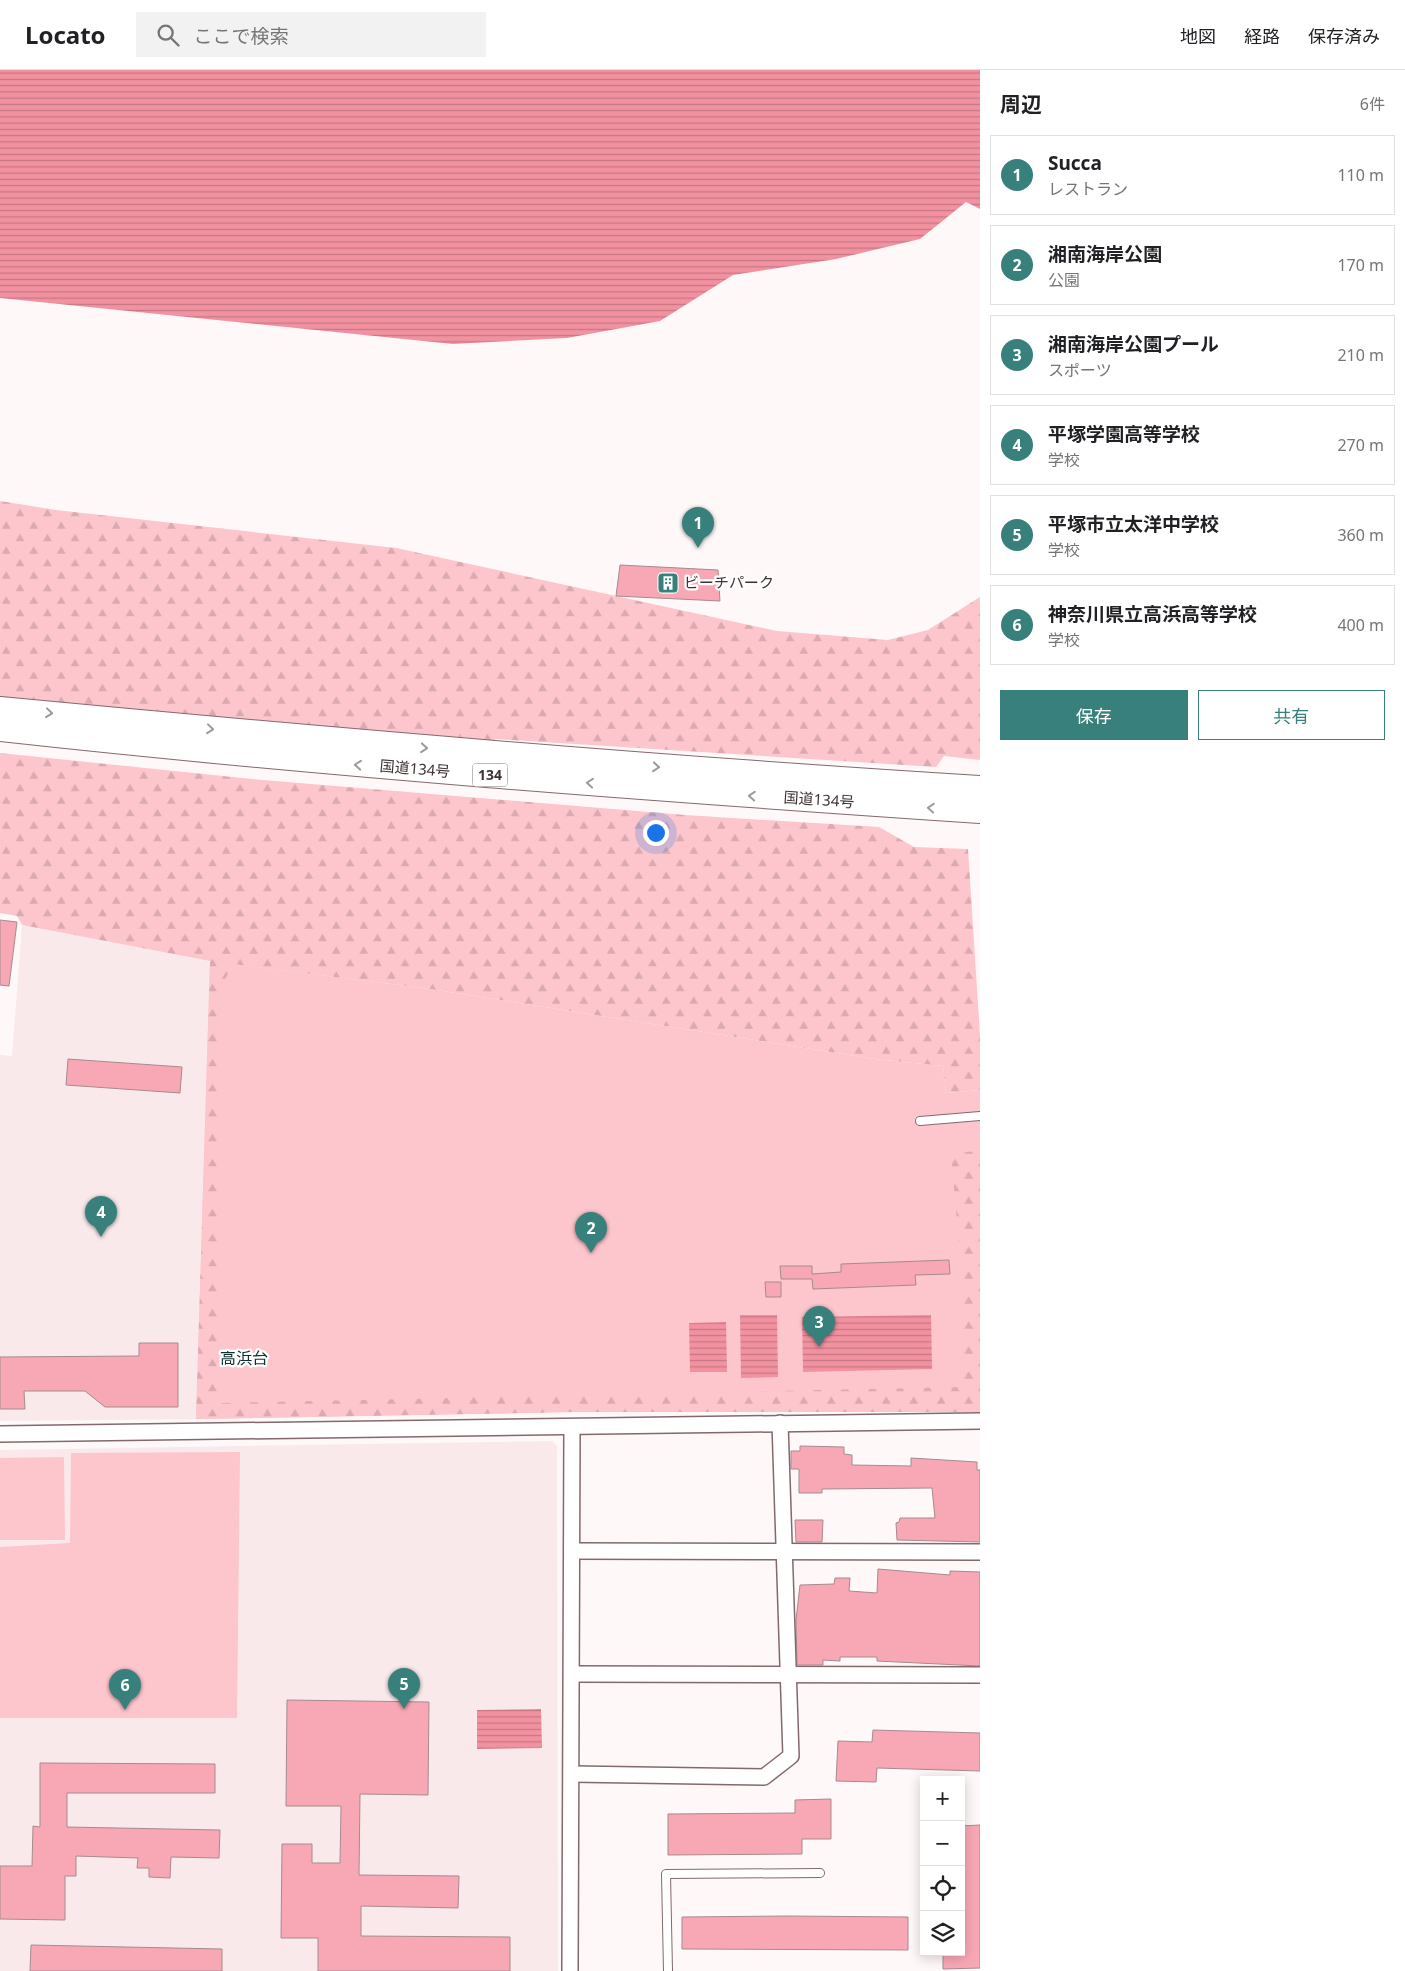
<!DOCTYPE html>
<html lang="ja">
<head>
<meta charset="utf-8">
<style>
  :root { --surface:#fff; --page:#f2f2f2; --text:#202124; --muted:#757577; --line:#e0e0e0; --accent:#38807b }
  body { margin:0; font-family:"Noto Sans","Noto Sans JP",sans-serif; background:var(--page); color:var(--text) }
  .controls { position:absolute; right:15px; bottom:15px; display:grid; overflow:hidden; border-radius:0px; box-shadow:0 2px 12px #0003 }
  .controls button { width:45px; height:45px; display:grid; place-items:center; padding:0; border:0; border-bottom:1px solid var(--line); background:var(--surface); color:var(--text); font:25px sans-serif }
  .you { position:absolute; left:655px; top:762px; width:18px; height:18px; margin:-12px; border:4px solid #fff; border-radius:50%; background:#1a73e8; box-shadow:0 0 0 8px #1a73e833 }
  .badge { display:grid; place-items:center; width:32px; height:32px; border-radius:50%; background:var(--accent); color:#fff; font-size:16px; font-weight:700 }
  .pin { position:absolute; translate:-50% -41px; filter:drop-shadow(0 1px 2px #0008) }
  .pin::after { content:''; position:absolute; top:26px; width:18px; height:15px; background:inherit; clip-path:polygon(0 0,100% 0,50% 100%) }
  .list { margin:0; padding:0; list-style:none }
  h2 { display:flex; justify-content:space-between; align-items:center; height:65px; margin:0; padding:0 20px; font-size:21px }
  h2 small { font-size:16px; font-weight:400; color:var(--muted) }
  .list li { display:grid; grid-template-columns:32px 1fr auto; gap:15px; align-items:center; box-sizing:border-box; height:80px; margin:0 10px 10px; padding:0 10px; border:1px solid var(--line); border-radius:0px }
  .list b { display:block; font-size:19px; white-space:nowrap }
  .list p { margin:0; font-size:16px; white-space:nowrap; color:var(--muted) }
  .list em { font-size:16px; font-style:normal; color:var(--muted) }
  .actions { display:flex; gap:10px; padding:15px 20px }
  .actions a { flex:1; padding:11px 0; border:1px solid var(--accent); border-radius:0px; text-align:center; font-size:18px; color:var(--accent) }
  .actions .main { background:var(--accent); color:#fff }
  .icon { flex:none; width:28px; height:28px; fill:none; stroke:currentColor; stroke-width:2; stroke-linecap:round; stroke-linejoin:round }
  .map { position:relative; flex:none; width:980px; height:1901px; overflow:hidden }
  header { display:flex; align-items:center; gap:30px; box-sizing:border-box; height:70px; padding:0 25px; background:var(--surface); border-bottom:1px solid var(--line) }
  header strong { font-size:24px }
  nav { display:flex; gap:28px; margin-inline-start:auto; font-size:18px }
  .search { width:350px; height:45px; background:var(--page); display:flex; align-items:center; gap:12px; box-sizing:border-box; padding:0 18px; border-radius:0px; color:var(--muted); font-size:19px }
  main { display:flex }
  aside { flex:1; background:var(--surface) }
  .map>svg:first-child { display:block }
  .built { fill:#f9e9eb }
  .green { fill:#fdc5cc }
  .forest { fill:url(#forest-firs) }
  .water { fill:url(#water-rules) }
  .building { fill:#f8a8b4; stroke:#a68b8e }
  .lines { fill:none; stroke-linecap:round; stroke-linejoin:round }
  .service-casing { stroke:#83696c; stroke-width:10 }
  .minor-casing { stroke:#83696c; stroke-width:18 }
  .trunk-casing { stroke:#83696c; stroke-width:26 }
  .service { stroke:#fff; stroke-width:8 }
  .minor { stroke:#fff; stroke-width:15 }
  .trunk { stroke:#fff; stroke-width:24 }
  .oneway { stroke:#9e999a }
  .labels { text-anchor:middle; stroke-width:4.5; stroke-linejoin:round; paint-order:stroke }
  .shield { fill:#fff; stroke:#787071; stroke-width:1 }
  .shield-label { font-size:14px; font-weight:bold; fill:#3e3334 }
  .poi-label { font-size:15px; fill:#3e3334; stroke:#fff; text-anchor:start }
  .street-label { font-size:15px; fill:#3e3334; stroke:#fff }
  .neighbourhood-label { font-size:16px; fill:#0e312f; stroke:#fff }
</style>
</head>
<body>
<header>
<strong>Locato</strong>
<div class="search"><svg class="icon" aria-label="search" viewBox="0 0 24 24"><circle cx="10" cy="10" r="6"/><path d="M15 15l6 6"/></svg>ここで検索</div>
<nav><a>地図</a><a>経路</a><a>保存済み</a></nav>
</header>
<main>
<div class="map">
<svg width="980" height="1901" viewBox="0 0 980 1901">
  <defs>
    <pattern id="forest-firs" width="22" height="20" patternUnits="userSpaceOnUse" patternTransform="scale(1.25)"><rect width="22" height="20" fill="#fdc5cc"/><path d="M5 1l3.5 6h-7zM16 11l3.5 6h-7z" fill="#daaab0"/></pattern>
    <pattern id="water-rules" width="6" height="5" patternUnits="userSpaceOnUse" patternTransform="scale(1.25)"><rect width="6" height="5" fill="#f291a0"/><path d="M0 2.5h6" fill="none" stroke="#c57783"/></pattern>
  </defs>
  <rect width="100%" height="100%" fill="#fef8f9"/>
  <!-- built -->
  <g class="built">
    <path d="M22,855L210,891L196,1349L0,1351V985L12,986Z"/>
    <path d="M552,1371L557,1376L558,1901H0V1380Z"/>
  </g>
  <!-- green -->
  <g class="green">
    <path d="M210,891L430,919L875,989L943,996L946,1023L980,1020V1342H573L196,1349Z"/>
    <path d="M240,1382L237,1648H0V1477L70,1473L71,1383Z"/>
    <path d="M64,1387L65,1470H0V1388Z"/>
  </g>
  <!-- forest -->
  <g class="forest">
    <path d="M0,431L56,440L396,478L777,561L888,570L928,560L980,527V690L944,686L936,697L496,669L478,682L0,629Z"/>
    <path d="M0,683L252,709L685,745L879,757L914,777L968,779L980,966V1020L946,1023L943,996L875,989L430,919L233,894L219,921V1333L962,1317L960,1185L951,1083L980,1081V1342H573L196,1349L210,891L22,855L17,846L0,843Z"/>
  </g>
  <!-- water -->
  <g class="water">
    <path d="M0,0H980V139L966,132L920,169L836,189L733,205L660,251L567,268L453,274L0,228Z"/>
    <path d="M740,1245H777L778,1307L741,1308Z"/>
    <path d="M931,1245L932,1299L803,1302L802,1247Z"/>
    <path d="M726,1252L727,1302H690L689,1253Z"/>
    <path d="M541,1639L542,1678L477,1679V1640Z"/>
  </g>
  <!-- building -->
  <g class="building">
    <path d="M620,495L718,500L720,531L616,526Z"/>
    <path d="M0,850L17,852L9,916L0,915Z"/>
    <path d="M68,989L182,997L180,1023L66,1015Z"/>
    <path d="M949,1190L950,1204L915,1205L916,1215L813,1219L812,1209H781L780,1196H812V1204L841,1202V1194Z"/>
    <path d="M765,1212H781V1227H766Z"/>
    <path d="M139,1273H178V1337H105L85,1321H24L25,1339H0V1287L139,1286Z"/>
    <path d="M800,1376L844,1377V1384L852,1385V1395L911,1396V1388L977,1392V1400H980V1472L897,1470L896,1453L899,1452L900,1448H935L932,1418L822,1419V1423H799V1399H791V1381H800Z"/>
    <path d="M795,1450H823L822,1472H796Z"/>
    <path d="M878,1499L950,1505V1501L980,1502V1596L877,1591V1587H840V1591L823,1590V1595H797L796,1550L800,1515L834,1514L835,1508H850L849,1521L877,1523Z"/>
    <path d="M287,1630L429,1632L428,1725L360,1724L359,1805L459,1806L458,1838L361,1836V1866L510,1867V1901H318V1868H281L282,1774H312V1793H340L341,1736H286Z"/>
    <path d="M873,1660L980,1663V1701L877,1698L876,1712L836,1711L838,1671L872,1672Z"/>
    <path d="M40,1693L215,1694V1723H67V1757L220,1760L219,1788L171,1787L170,1808L149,1807V1798H137L138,1788L76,1786V1806H65V1850L0,1849V1796H32L33,1756L40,1757Z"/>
    <path d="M831,1729V1769H802V1784L668,1785V1744L795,1743V1730Z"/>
    <path d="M980,1755V1898L943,1899V1882H961V1756Z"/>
    <path d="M788,1846L908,1847V1880L682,1879V1847Z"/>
    <path d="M31,1875L222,1879V1901H30Z"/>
  </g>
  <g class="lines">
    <!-- service casing -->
    <g class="service-casing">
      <g id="service">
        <path d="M920,1051L980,1046"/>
        <path d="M668,1901L666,1804L820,1803"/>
      </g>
    </g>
    <!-- minor casing -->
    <g class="minor-casing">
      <g id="minor">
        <path d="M0,1364L980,1351"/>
        <path d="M572,1481L980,1482"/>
        <path d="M572,1604L980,1605"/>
        <path d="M572,1704L764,1707L791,1686L780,1353"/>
        <path d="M570,1901L572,1357"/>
      </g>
    </g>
    <!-- trunk casing -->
    <g class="trunk-casing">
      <g id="trunk">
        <path d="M0,639C326,670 653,698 980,718"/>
        <path d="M0,659C326,695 653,719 980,741"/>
      </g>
    </g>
    <!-- service -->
    <use href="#service" class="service"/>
    <!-- minor -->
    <use href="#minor" class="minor"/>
    <!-- trunk -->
    <use href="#trunk" class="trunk"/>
  </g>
  <!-- one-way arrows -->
  <defs><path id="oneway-chevron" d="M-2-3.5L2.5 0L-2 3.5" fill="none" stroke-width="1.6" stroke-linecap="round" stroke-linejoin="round" transform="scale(1.25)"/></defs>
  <g class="oneway">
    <use href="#oneway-chevron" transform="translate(49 643) rotate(6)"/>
    <use href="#oneway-chevron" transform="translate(210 659) rotate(6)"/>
    <use href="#oneway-chevron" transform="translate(424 678) rotate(5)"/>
    <use href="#oneway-chevron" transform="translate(358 695) rotate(-175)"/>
    <use href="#oneway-chevron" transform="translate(656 697) rotate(5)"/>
    <use href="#oneway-chevron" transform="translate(590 713) rotate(-175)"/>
    <use href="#oneway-chevron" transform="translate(752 726) rotate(-176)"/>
    <use href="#oneway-chevron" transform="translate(931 738) rotate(-176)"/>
  </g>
  <!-- icons -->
  <defs>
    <g id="building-square" transform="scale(1.125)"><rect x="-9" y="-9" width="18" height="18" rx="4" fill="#38807b" stroke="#fff"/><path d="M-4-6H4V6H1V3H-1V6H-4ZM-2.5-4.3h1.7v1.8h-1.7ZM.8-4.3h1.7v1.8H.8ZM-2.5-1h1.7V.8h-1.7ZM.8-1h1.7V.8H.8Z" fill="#fff"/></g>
  </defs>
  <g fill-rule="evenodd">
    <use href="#building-square" x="668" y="513"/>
  </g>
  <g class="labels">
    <!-- shield labels -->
    <rect class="shield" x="472.5" y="693.5" width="35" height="23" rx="4"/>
    <g class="shield-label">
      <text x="490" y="710">134</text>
    </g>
    <!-- poi labels -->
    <g class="poi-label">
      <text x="684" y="518">ビーチパーク</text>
    </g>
    <!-- street labels -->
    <g class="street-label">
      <text transform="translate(415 699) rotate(5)" y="5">国道134号</text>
      <text transform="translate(819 730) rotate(4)" y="5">国道134号</text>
    </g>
    <!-- neighbourhood labels -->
    <g class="neighbourhood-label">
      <text x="244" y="1294">高浜台</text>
    </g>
  </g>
</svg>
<div class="controls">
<button>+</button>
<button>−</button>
<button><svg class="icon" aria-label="locate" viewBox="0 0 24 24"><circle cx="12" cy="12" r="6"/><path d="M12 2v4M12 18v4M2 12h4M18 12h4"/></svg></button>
<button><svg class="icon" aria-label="layers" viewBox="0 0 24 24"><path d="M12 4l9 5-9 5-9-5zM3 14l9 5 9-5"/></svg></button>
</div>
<div class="you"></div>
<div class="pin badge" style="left:698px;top:478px">1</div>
<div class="pin badge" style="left:591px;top:1183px">2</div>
<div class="pin badge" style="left:819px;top:1277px">3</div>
<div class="pin badge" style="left:101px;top:1167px">4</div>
<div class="pin badge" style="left:404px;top:1639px">5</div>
<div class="pin badge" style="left:125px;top:1640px">6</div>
</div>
<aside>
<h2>周辺<small>6件</small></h2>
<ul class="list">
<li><span class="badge">1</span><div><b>Succa</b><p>レストラン</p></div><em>110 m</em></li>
<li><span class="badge">2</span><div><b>湘南海岸公園</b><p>公園</p></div><em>170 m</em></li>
<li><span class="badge">3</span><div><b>湘南海岸公園プール</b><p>スポーツ</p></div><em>210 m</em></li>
<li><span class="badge">4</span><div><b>平塚学園高等学校</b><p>学校</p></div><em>270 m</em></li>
<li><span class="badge">5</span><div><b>平塚市立太洋中学校</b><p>学校</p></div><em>360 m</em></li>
<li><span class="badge">6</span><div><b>神奈川県立高浜高等学校</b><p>学校</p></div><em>400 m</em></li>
</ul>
<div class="actions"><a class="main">保存</a><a>共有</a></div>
</aside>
</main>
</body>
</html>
